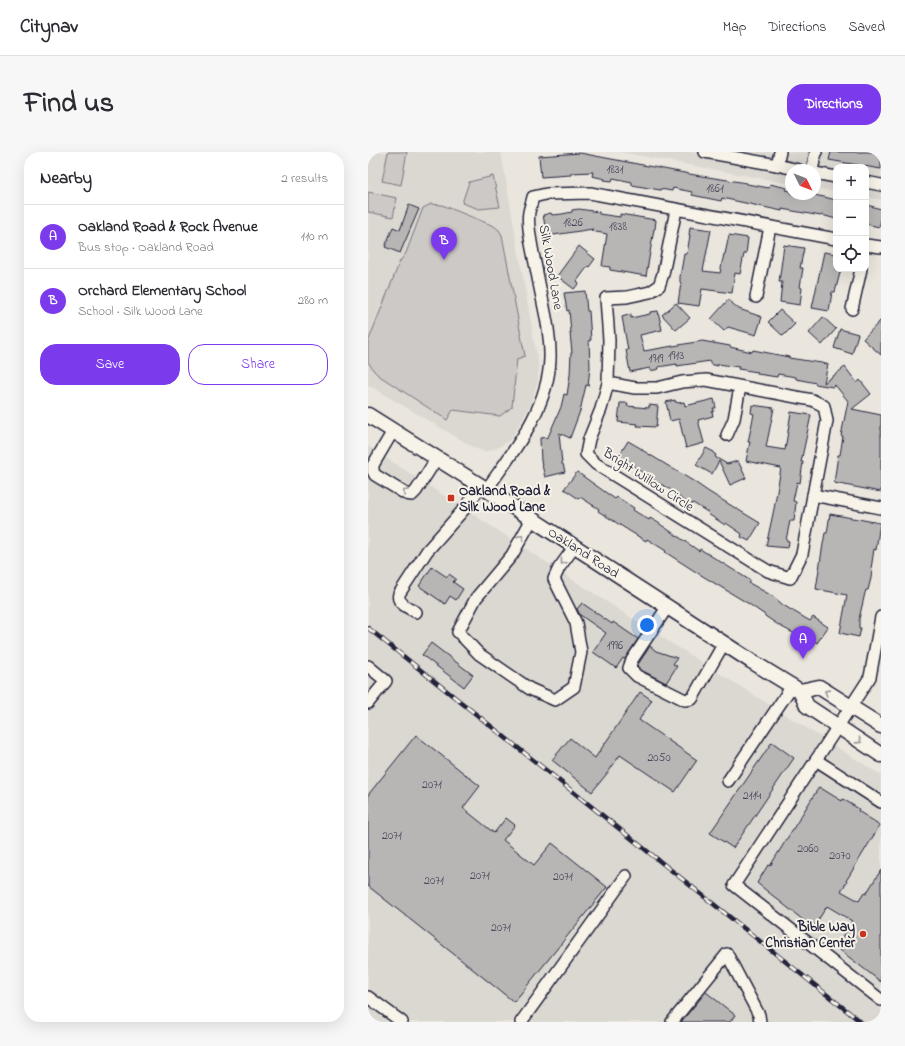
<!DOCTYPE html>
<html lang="en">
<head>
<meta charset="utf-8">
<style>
  :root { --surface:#fff; --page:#f7f7f7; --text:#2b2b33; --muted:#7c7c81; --line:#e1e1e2; --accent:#7c3aed }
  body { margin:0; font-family:"Indie Flower",sans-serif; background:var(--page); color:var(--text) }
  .controls { position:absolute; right:12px; top:12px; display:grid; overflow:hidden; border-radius:8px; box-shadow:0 4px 16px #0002 }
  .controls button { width:36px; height:36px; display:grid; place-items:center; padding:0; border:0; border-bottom:1px solid var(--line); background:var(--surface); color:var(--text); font:20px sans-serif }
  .compass { position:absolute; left:417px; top:12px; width:36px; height:36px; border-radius:50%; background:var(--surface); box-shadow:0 4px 16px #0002; rotate:132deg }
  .you { position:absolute; left:279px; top:473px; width:14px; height:14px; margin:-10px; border:3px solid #fff; border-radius:50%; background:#1a73e8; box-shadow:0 0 0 6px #1a73e833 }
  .badge { display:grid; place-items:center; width:26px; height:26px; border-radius:50%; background:var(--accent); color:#fff; font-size:13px; font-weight:700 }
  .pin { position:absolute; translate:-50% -33px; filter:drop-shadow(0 1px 2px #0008) }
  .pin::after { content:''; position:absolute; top:21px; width:14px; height:12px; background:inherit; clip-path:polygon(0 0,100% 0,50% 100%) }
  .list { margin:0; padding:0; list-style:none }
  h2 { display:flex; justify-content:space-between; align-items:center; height:52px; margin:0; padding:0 16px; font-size:17px }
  h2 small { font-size:13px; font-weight:400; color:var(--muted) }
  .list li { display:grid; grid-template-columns:26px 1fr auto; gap:12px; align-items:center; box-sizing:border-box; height:64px; padding:0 16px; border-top:1px solid var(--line) }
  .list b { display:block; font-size:15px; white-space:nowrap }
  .list p { margin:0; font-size:13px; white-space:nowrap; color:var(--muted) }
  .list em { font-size:13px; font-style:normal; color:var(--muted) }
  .actions { display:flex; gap:8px; padding:12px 16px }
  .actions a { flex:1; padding:9px 0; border:1px solid var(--accent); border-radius:16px; text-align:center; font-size:14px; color:var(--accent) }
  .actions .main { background:var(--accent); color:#fff }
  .icon { flex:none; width:22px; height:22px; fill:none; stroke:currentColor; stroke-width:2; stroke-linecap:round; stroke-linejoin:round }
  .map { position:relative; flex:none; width:513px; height:870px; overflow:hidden; border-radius:16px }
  header { display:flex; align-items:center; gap:24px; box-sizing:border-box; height:56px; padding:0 20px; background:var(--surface); border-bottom:1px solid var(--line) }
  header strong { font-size:19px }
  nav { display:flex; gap:22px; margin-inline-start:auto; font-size:14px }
  .intro { display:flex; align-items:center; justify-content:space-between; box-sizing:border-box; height:96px; padding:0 24px }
  h1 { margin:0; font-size:28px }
  .button { padding:10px 18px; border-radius:16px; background:var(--accent); color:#fff; font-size:14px; font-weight:700 }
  main { display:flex; gap:24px; padding:0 24px }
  aside { flex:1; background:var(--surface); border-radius:16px; box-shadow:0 4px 16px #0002 }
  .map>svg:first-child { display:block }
  .built { fill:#dbd8d2 }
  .green { fill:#cdc9c6; stroke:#787680 }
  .building { fill:#b8b6b5; stroke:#22223b }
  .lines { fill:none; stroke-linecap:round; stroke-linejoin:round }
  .minor-casing { stroke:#22223b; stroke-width:14 }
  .major-casing { stroke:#22223b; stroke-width:17 }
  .minor { stroke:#f7f3e8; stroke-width:11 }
  .major { stroke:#f7f3e8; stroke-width:14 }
  .rail-casing { stroke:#22223b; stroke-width:4.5 }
  .rail { stroke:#f7f3e8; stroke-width:3; stroke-dasharray:9; stroke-linecap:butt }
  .oneway { stroke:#97959a }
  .poi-dot { fill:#c8321e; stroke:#f7f3e8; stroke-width:1.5 }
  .labels { text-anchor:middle; stroke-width:4; stroke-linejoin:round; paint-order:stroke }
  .number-label { font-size:12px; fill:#48475a }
  .street-label { font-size:14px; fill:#22223b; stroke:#f7f3e8 }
  .poi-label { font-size:14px; font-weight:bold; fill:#22223b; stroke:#f7f3e8; text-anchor:start }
</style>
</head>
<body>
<header>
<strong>Citynav</strong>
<nav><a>Map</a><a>Directions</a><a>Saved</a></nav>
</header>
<div class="intro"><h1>Find us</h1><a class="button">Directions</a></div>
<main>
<aside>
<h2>Nearby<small>2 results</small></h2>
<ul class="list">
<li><span class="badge">A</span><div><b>Oakland Road &amp; Rock Avenue</b><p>Bus stop · Oakland Road</p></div><em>110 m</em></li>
<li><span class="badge">B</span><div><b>Orchard Elementary School</b><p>School · Silk Wood Lane</p></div><em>280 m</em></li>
</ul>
<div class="actions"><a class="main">Save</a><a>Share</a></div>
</aside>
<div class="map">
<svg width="513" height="870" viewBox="0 0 513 870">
  <rect width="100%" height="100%" fill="#eae6de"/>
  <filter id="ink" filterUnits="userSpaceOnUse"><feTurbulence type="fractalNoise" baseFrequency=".025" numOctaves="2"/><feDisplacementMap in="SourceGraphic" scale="8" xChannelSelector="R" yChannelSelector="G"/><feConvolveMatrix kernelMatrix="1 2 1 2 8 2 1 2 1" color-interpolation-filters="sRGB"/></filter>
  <g filter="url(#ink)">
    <!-- built -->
    <g class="built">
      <path d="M0,0H133L171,216L170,230L161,256L143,287L130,296L116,300L105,295L0,233Z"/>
      <path d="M252,0H513V48L498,45V15H468V40L447,36V18H423V32Z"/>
      <path d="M0,294L276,474L513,623V870H0Z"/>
    </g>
    <!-- green -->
    <g class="green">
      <path d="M20,0H39L33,33L14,29Z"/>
      <path d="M125,24L132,55L111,57L94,51L101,30Z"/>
      <path d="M0,40L29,46L25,65L0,60Z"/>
      <path d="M63,52L74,53L126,74L131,78L134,83L157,204L149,207L144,255L132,264L85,258L79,268L10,223L6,219L0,210V190L32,109L38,101L55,56Z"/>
    </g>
    <!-- building -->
    <g class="building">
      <path d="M463,0H513V17L461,8Z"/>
      <path d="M212,1L327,23L379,31V32L401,36L402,32L419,36L418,38L423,39V42H441L456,45L468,48V67L454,63L453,64L414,57V59L354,46L353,49L324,43V40L305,36L304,39L292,37V38L264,33V30L245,26L244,29L236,28L237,27L224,24L225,20L203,21V23L173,25L171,4Z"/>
      <path d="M41,53L51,57L32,101L17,95L25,75L32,78Z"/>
      <path d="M499,53L513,57V68L511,75L498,72Z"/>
      <path d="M211,57L231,60V62L252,65V62L288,68L287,77H286L278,124L242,118V115L234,114L239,82L223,79L225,77L179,84L175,63L183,61L184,63L194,62L204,60V58Z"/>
      <path d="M322,75L343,78L335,119L352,121L356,102H357L361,83L380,86L378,102H376L372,122L367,121L364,141L334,137L331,154L310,151L313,131L312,130V125L316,102H319L322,83H321Z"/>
      <path d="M416,93L436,96L432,116H435L432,135L434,136L432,153L412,150L414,130H411Z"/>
      <path d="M211,94L227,107L221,115L220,114L209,129L211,131L206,137L189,124Z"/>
      <path d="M456,100L468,102V117H473L467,140H464L461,159L444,156Z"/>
      <path d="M217,139L219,159H221L223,188H221L222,215L220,234L218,233L212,259L202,286L191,281L194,312H195L197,320L177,325L173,309L172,286L180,285L193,255L196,242L199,243L202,223L203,201H204L202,181H203L201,158L199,159L196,141Z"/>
      <path d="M360,148L371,157L394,165L388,183L360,175L356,179L343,167Z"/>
      <path d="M308,151L322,166L308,178L294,163Z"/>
      <path d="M412,158L427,172L415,184L400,170Z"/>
      <path d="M290,159L294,178L272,183L276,199L334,189L362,194V195L384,200L385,198L421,205V206L460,212L456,231L477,215L489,231L492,228L503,242L484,257L513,263V340L466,331L470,303H472L475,284H473L480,249L467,233L465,235L447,232L448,231L428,227V225L410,222L409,225L389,222L390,220L370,217L371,215L350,212V214L342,212V209L309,214V212L290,215L291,217L282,219V216L262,220L258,198H260L254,165L263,162V166L282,162V160Z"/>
      <path d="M455,165L468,177L454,193L441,181Z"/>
      <path d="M513,168V203L495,187Z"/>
      <path d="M472,177L490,182L484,202L466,196Z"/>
      <path d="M346,247L348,256H345L346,259L344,260L345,264L330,268L336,291L318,296L311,267L302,269L298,250L307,248V250H309L310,251L316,250L317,254Z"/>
      <path d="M252,251H260L259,254L281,256V253L290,254L288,275L269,274L270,272L250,270Z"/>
      <path d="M384,253L406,256L398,295L417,298L423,260L443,263L433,310H435L432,331L429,330L425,349L428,350L426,369H422L418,388L421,389L420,396L398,394L406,357L413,316L378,309L382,290H380L386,262L383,261Z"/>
      <path d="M260,289L274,297V298L325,329L341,340L392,371L381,389L373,385L374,382L358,371L357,373L340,362L341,361L325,351L322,353L307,342L308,341L291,331L290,332L273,321L274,320L257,309L255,311L249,307Z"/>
      <path d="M338,296L346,300V302L348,303L347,305L359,312L370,309L378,326L362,333L351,309L344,322L328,313Z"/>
      <path d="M209,320L247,347L249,345L266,356L265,358L281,368L282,366L289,370L331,399L332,397L356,412L383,429L381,431L383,432L406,445L415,453L442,469L445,465L460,475L449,491L431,479L429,483L412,474L397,464V463L381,452L328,420L297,400L298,399L279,387L278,389L263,380L230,359L231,357L212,345L211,347L196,337Z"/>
      <path d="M462,362L512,371L508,398L506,397L503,417L504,418L503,426L500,438H498L497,441L491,467V476H493L491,485L472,481L479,443L448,437L455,392L457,381H459Z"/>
      <path d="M64,415L79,425L81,422L88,427L85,430L95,437L88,448L82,444L77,452L51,434Z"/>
      <path d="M214,451L244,472L245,470L270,487L257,507L255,506L248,516L225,500L238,481L212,463L209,457Z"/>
      <path d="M63,491L105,523L96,535L54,503Z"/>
      <path d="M282,494L288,499L309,506L305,512L309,514L298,531L275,519L269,514Z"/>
      <path d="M272,540L284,548L271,568L329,608L307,640L252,603L241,619L224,640L184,608L202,586L227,606Z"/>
      <path d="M48,583L112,634L95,656L126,681L138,666L147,673L135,688L166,713L184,691L239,735L146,850L0,734V643Z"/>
      <path d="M404,590L426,606L365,696L342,681Z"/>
      <path d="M451,635L474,649L475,647L491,657L490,659L512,673L478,729L479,730L473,739L491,749L496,741L498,742L513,718V830L468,795L484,769L459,754L445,776L389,731L400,713L402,714Z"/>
      <path d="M338,840L367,863L362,870H313Z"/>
    </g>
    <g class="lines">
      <!-- minor casing -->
      <g class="minor-casing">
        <g id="minor">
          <path d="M337,0L409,13L412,0"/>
          <path d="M409,13L431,18"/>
          <path d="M444,18L448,0"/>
          <path d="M447,21L468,25"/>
          <path d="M498,30L513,33"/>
          <path d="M498,93L513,95"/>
          <path d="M388,145L402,75"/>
          <path d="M484,157L493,117"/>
          <path d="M338,228L444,248L456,254L459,269L434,402L422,426L400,419L228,312L218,302L221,287L233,257L240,231L267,236H289L314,230Z"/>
          <path d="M240,231L241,188L238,146L259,145L282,140L291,134L295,122L308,58"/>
          <path d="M25,279L5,313V319L7,323L38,342L44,343L48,339L69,306"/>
          <path d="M359,283L366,267L372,235"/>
          <path d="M119,337C146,298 180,257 182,207C183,180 175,153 170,126C167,109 158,75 161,60C162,55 164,50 165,45L178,42L222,41L468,87"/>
          <path d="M445,343L513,356"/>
          <path d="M164,367L144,403L108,446L90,480L111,502L162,537L187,548L206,535L213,500L208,471L186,427L191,416L207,394"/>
          <path d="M300,454L264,508L261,516L269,524L317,548L324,547L356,491"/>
          <path d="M48,460C41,456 28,451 31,442L59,399L97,356L113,334"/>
          <path d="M513,465L502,525L448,608L513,650"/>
          <path d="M0,514L18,529L0,551"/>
          <path d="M448,608L366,733L513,848"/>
          <path d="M360,629L424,534"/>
          <path d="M0,845L34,870"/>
          <path d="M153,870L258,724"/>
          <path d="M304,870L359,802L391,863L392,870"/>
        </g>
      </g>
      <!-- major casing -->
      <g class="major-casing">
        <g id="major">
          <path d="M0,263L113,334L383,509L432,539L439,554L513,603"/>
          <path d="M432,539L451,535L513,574"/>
        </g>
      </g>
      <!-- minor -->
      <use href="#minor" class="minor"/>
      <!-- major -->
      <use href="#major" class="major"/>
      <!-- rail casing -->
      <g class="rail-casing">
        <path id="rail" d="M0,476L493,870"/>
      </g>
      <!-- rail -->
      <use href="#rail" class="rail"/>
    </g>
    <!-- one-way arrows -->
    <defs><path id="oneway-chevron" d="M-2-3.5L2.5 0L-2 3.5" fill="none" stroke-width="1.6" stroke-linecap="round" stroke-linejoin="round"/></defs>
    <g class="oneway">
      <use href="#oneway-chevron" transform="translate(37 340) rotate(-154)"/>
      <use href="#oneway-chevron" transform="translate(153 385) rotate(-58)"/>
      <use href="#oneway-chevron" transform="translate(195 410) rotate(127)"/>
      <use href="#oneway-chevron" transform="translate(459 540) rotate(-148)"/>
      <use href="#oneway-chevron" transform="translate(491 589) rotate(33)"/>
    </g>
  </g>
  <!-- markers -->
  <g class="poi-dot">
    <rect x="79" y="342" width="8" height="8" rx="2"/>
    <circle cx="495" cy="782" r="4"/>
  </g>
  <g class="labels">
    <!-- number labels -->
    <g class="number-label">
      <text x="247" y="21">1831</text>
      <text x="347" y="40">1861</text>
      <text x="205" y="74">1826</text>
      <text x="250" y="78">1838</text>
      <text x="308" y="207">1913</text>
      <text x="288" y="210">1919</text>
      <text x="247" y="497">1996</text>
      <text x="291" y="609">2050</text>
      <text x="64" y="636">2071</text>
      <text x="384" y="647">2114</text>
      <text x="24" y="687">2071</text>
      <text x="440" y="700">2060</text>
      <text x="472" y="707">2070</text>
      <text x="112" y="727">2071</text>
      <text x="195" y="728">2071</text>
      <text x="66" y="732">2071</text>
      <text x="133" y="779">2071</text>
    </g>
    <!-- street labels -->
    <g class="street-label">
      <text transform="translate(184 115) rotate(80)" y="5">Silk Wood Lane</text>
      <text transform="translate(281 327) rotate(33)" y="5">Bright Willow Circle</text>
      <text transform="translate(216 400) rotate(33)" y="5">Oakland Road</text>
    </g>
    <!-- poi labels -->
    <g class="poi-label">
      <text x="91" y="343">Oakland Road &amp;<tspan x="91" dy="16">Silk Wood Lane</tspan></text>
      <text x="487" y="779" text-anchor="end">Bible Way<tspan x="487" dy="16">Christian Center</tspan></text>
    </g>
  </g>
</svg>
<div class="controls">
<button>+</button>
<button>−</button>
<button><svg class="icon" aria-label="locate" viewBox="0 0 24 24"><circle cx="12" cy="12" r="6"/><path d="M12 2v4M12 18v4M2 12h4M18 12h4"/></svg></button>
</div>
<svg class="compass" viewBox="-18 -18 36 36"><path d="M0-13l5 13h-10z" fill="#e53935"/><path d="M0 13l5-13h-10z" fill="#7c7c81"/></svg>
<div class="you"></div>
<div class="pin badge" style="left:435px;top:507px">A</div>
<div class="pin badge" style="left:76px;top:108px">B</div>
</div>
</main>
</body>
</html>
